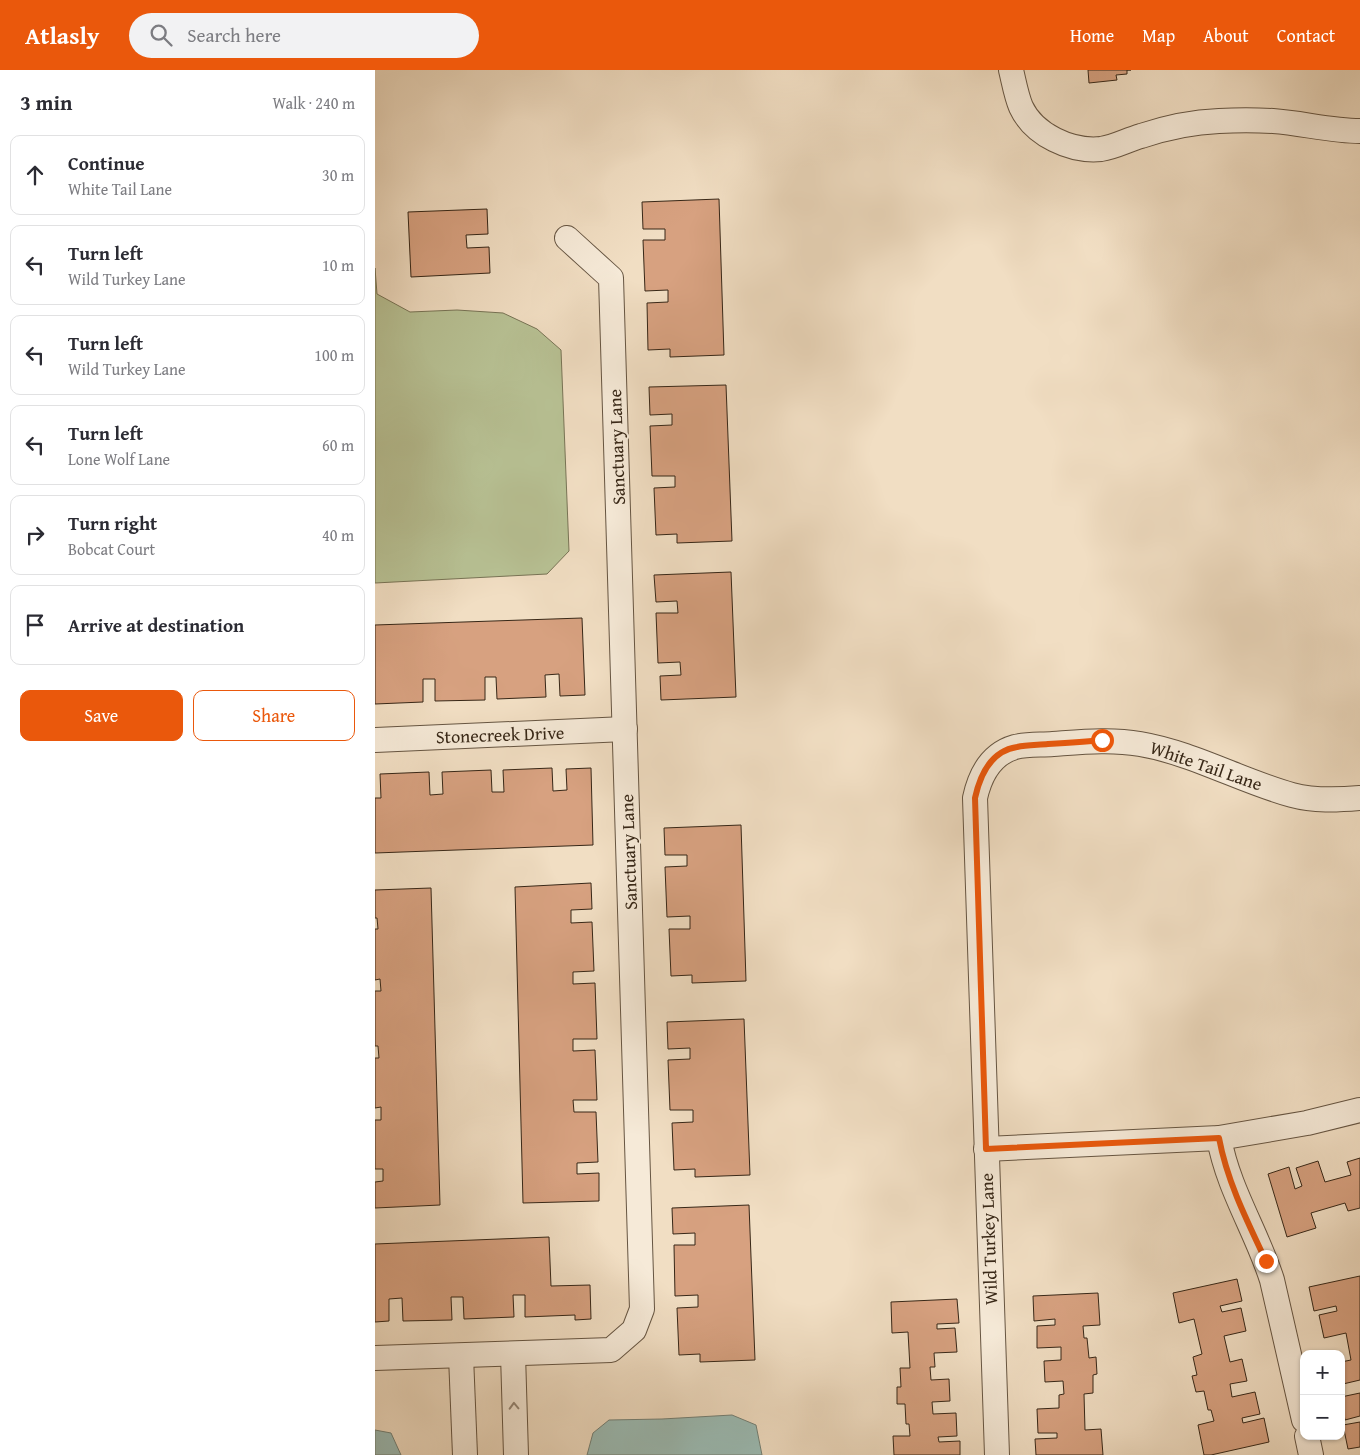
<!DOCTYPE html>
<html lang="en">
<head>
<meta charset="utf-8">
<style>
  :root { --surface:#fff; --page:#f2f2f3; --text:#2b2b33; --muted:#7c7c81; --line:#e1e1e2; --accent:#ea580c }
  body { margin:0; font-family:"Gentium Book Plus",serif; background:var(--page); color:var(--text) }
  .controls { position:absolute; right:15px; bottom:15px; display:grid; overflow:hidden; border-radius:10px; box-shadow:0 1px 4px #0004 }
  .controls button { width:45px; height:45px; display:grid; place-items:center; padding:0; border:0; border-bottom:1px solid var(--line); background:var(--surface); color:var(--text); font:25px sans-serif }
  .stop { position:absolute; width:15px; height:15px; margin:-11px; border:4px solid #ea580c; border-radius:50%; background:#fff }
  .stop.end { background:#ea580c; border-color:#fff; box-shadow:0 1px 5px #0008 }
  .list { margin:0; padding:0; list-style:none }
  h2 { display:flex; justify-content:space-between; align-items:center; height:65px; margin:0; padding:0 20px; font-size:21px }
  h2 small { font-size:16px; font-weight:400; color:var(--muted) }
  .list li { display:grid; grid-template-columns:32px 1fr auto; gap:15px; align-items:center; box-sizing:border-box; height:80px; margin:0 10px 10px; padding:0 10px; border:1px solid var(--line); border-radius:10px }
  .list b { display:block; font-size:19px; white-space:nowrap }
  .list p { margin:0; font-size:16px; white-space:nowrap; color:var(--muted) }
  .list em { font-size:16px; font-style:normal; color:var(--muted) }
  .actions { display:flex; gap:10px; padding:15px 20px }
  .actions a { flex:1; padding:11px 0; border:1px solid var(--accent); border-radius:10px; text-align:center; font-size:18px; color:var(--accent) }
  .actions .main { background:var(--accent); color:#fff }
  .icon { flex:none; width:28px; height:28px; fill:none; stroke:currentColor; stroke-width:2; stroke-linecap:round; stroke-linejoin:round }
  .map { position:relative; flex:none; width:985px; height:1385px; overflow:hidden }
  header { display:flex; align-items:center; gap:30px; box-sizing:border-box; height:70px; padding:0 25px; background:var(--accent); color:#fff }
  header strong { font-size:24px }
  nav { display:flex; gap:28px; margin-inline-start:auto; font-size:18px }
  .search { width:350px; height:45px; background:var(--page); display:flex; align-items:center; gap:12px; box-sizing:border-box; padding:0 18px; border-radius:28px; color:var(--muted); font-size:19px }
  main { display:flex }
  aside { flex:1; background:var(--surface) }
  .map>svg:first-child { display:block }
  .green { fill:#b8c295; stroke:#787456 }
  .water { fill:#9bbcb5; stroke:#738076 }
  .building { fill:#d7a180; stroke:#372717 }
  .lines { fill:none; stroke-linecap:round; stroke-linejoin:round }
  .minor-casing { stroke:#665542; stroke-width:26 }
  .minor { stroke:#f6ead8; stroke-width:24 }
  .oneway { stroke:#968878 }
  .route { stroke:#ea580c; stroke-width:6 }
  .labels { text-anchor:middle; stroke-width:4; stroke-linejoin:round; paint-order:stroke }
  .street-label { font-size:18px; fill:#372717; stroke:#f6ead8 }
</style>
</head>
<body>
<header>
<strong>Atlasly</strong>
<div class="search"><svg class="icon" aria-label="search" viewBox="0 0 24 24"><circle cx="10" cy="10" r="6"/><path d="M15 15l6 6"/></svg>Search here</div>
<nav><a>Home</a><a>Map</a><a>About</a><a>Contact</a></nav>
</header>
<main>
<aside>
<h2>3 min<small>Walk · 240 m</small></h2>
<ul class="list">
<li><svg class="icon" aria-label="ahead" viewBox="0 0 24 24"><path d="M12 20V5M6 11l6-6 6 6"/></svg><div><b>Continue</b><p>White Tail Lane</p></div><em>30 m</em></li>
<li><svg class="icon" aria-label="left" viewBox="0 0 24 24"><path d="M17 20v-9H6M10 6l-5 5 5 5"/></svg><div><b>Turn left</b><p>Wild Turkey Lane</p></div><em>10 m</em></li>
<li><svg class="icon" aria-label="left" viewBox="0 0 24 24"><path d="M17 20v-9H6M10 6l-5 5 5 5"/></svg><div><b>Turn left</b><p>Wild Turkey Lane</p></div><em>100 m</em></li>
<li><svg class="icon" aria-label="left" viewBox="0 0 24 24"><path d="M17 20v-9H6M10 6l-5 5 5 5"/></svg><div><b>Turn left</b><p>Lone Wolf Lane</p></div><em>60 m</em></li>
<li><svg class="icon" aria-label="right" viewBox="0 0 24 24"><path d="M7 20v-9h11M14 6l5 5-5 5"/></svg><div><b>Turn right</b><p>Bobcat Court</p></div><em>40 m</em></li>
<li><svg class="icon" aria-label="arrive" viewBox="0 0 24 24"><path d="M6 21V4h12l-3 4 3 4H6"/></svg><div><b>Arrive at destination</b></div></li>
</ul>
<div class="actions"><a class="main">Save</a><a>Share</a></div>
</aside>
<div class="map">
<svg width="985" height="1385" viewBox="0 0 985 1385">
  <rect width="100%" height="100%" fill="#f1dec3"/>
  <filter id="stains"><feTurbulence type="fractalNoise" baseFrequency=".004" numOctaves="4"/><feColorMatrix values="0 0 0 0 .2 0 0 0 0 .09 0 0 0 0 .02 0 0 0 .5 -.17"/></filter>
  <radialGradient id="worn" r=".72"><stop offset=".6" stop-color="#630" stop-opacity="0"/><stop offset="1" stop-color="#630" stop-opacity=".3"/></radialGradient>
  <!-- green -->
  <path class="green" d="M0,198L2,224L35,242L82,240L128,243L162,259L186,280L194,481L172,504L0,513Z"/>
  <!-- water -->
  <g class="water">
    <path d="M357,1345L381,1355L387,1385H212L218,1363L234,1350L287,1349Z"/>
    <path d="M0,1360L16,1363L26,1385H0Z"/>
  </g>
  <!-- building -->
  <g class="building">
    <path d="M713,0H756H752V4L741,5L742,10L714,13Z"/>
    <path d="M344,129L349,285L295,287V279L273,280L272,233L293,232V220L270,221L268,170H290V159H268L267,132Z"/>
    <path d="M112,139L113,164L91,165L92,178L114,177L115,203L36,207L33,142Z"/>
    <path d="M351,315L357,471L302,473V464L281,465L279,418L300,417V406H277L275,356L297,355V344L275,345L274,317Z"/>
    <path d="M356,502L361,627L286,630L285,606L306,605L305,592L283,593L281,543H303L302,531L281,532L279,505Z"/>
    <path d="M207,548L210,625L185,626L184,604L170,605L171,627L122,629L121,607H110V630L60,631V609H48V632L0,634V555Z"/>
    <path d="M177,698L178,721L192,720L191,699L216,698L218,775L0,783V728H6L5,704L54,702L55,725L68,724L67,702L116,700L117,722H129L128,700Z"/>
    <path d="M366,755L371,911L317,913V905L296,906L294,859H315V846L292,847L290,797L312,796V785H290L289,758Z"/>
    <path d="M216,813L217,839L196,840V853L217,852L219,901L198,902V914L220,913L222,969H198V981L220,980L222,1030H198L199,1042H221L223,1092L202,1093V1104L224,1103V1131L148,1133L140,817Z"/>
    <path d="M56,818L65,1135L0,1138V1112L8,1111V1099H0V1050H6V1037L0,1038V988H4L3,976H0V921H6L5,909L0,910V859H3L2,848H0V820Z"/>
    <path d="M369,949L375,1105L320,1107V1099L299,1100L297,1053L318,1052V1040H295L293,990L315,989V978L293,979L292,952Z"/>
    <path d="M985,1088V1138L973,1141L970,1133L936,1143L941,1158L912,1167L893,1104L914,1097L920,1119L927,1116L921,1098L943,1091L950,1112L976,1105L972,1092Z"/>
    <path d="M374,1135L380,1290L325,1292V1284L304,1285L302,1238L323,1237V1225L300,1226L299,1175H320V1163L298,1164L297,1138Z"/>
    <path d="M174,1167L176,1216L215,1215L216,1249L200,1250V1245L150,1247V1225H138L139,1247L89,1249L88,1227H76L77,1250L28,1251L27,1228L14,1229V1251L0,1252V1174Z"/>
    <path d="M985,1206V1310L968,1314L966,1292L976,1290L971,1263L949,1268L944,1245L962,1241L961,1236L939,1241L934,1217Z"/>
    <path d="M862,1209L867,1231L845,1236L847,1242L866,1238L871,1261L849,1266L855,1292L867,1289L872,1311L855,1314L857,1327L880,1322L885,1344L867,1348L868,1353L889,1348L894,1372L836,1385H829L823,1355L839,1351L836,1340H833L829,1321L821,1322L817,1306L822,1305L818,1287L827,1284L819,1249L804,1253L798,1223Z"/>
    <path d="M723,1223L725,1255L708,1256L709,1268H712L714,1288L721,1287L722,1304L718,1305V1323L709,1324L710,1360L726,1359L728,1385H661L660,1369L682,1368V1363H663L662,1339L684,1338V1325L689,1324L688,1311L670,1312L669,1291L686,1290V1277L662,1278V1256L680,1255V1249L659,1251L658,1226Z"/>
    <path d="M582,1229L584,1253L562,1254V1259L580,1258L582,1282L559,1283L560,1297H555L556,1310L574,1309L575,1331L557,1332L558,1344L581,1343L582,1366L563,1367L564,1372L585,1371V1385H519L518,1366H535L534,1354H531L530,1334H522V1317H526L525,1298H535L533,1262L517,1263L516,1232Z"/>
    <path d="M985,1323V1346L970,1350L966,1327Z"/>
    <path d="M985,1352V1377L973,1379L968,1355Z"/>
  </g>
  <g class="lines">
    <!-- minor casing -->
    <g class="minor-casing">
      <g id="minor">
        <path d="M636,0C639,12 641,25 646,37C659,65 696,82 726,79C740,77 752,70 766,66C790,58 818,52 844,51C862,50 880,50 898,51C927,53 956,61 985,61"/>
        <path d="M0,670L250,659"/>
        <path d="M844,1068C853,1119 882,1162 897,1210L929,1350"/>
        <path d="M611,1079L844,1068L932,1053L985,1040"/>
        <path d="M138,1284L141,1385"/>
        <path d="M86,1286L90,1385"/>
        <path d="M0,1288L236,1280L259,1260L267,1239L236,208L192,168"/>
        <path d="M932,1366L936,1385"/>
        <path d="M622,1385L600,728C605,705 616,684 640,677C651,674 666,675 678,674C707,672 736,669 765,674C818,683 866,711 917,725C939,731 962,730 985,728"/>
      </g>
    </g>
    <!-- minor -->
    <use href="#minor" class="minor"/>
  </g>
  <!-- one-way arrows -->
  <defs><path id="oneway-chevron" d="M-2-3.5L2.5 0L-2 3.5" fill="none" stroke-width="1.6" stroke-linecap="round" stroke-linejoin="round" transform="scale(1.25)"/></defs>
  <use class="oneway" href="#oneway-chevron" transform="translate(139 1336) rotate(-92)"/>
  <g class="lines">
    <!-- route -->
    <path class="route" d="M727,670C709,672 691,673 673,674C663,675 651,675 642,677C616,681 605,705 600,728L611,1079L844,1068C852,1111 872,1151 891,1191"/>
  </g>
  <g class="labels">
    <!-- street labels -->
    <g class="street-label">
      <text transform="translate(242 377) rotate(-92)" y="6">Sanctuary Lane</text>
      <text transform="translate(125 665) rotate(-2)" y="6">Stonecreek Drive</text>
      <text transform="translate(831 696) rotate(19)" y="6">White Tail Lane</text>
      <text transform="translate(254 782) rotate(-92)" y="6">Sanctuary Lane</text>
      <text transform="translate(614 1169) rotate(-92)" y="6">Wild Turkey Lane</text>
    </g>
  </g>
  <rect width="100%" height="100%" filter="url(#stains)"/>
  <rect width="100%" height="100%" fill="url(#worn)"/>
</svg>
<div class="controls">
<button>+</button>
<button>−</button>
</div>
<div class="stop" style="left:727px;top:670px"></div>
<div class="stop end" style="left:891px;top:1191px"></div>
</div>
</main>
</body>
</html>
